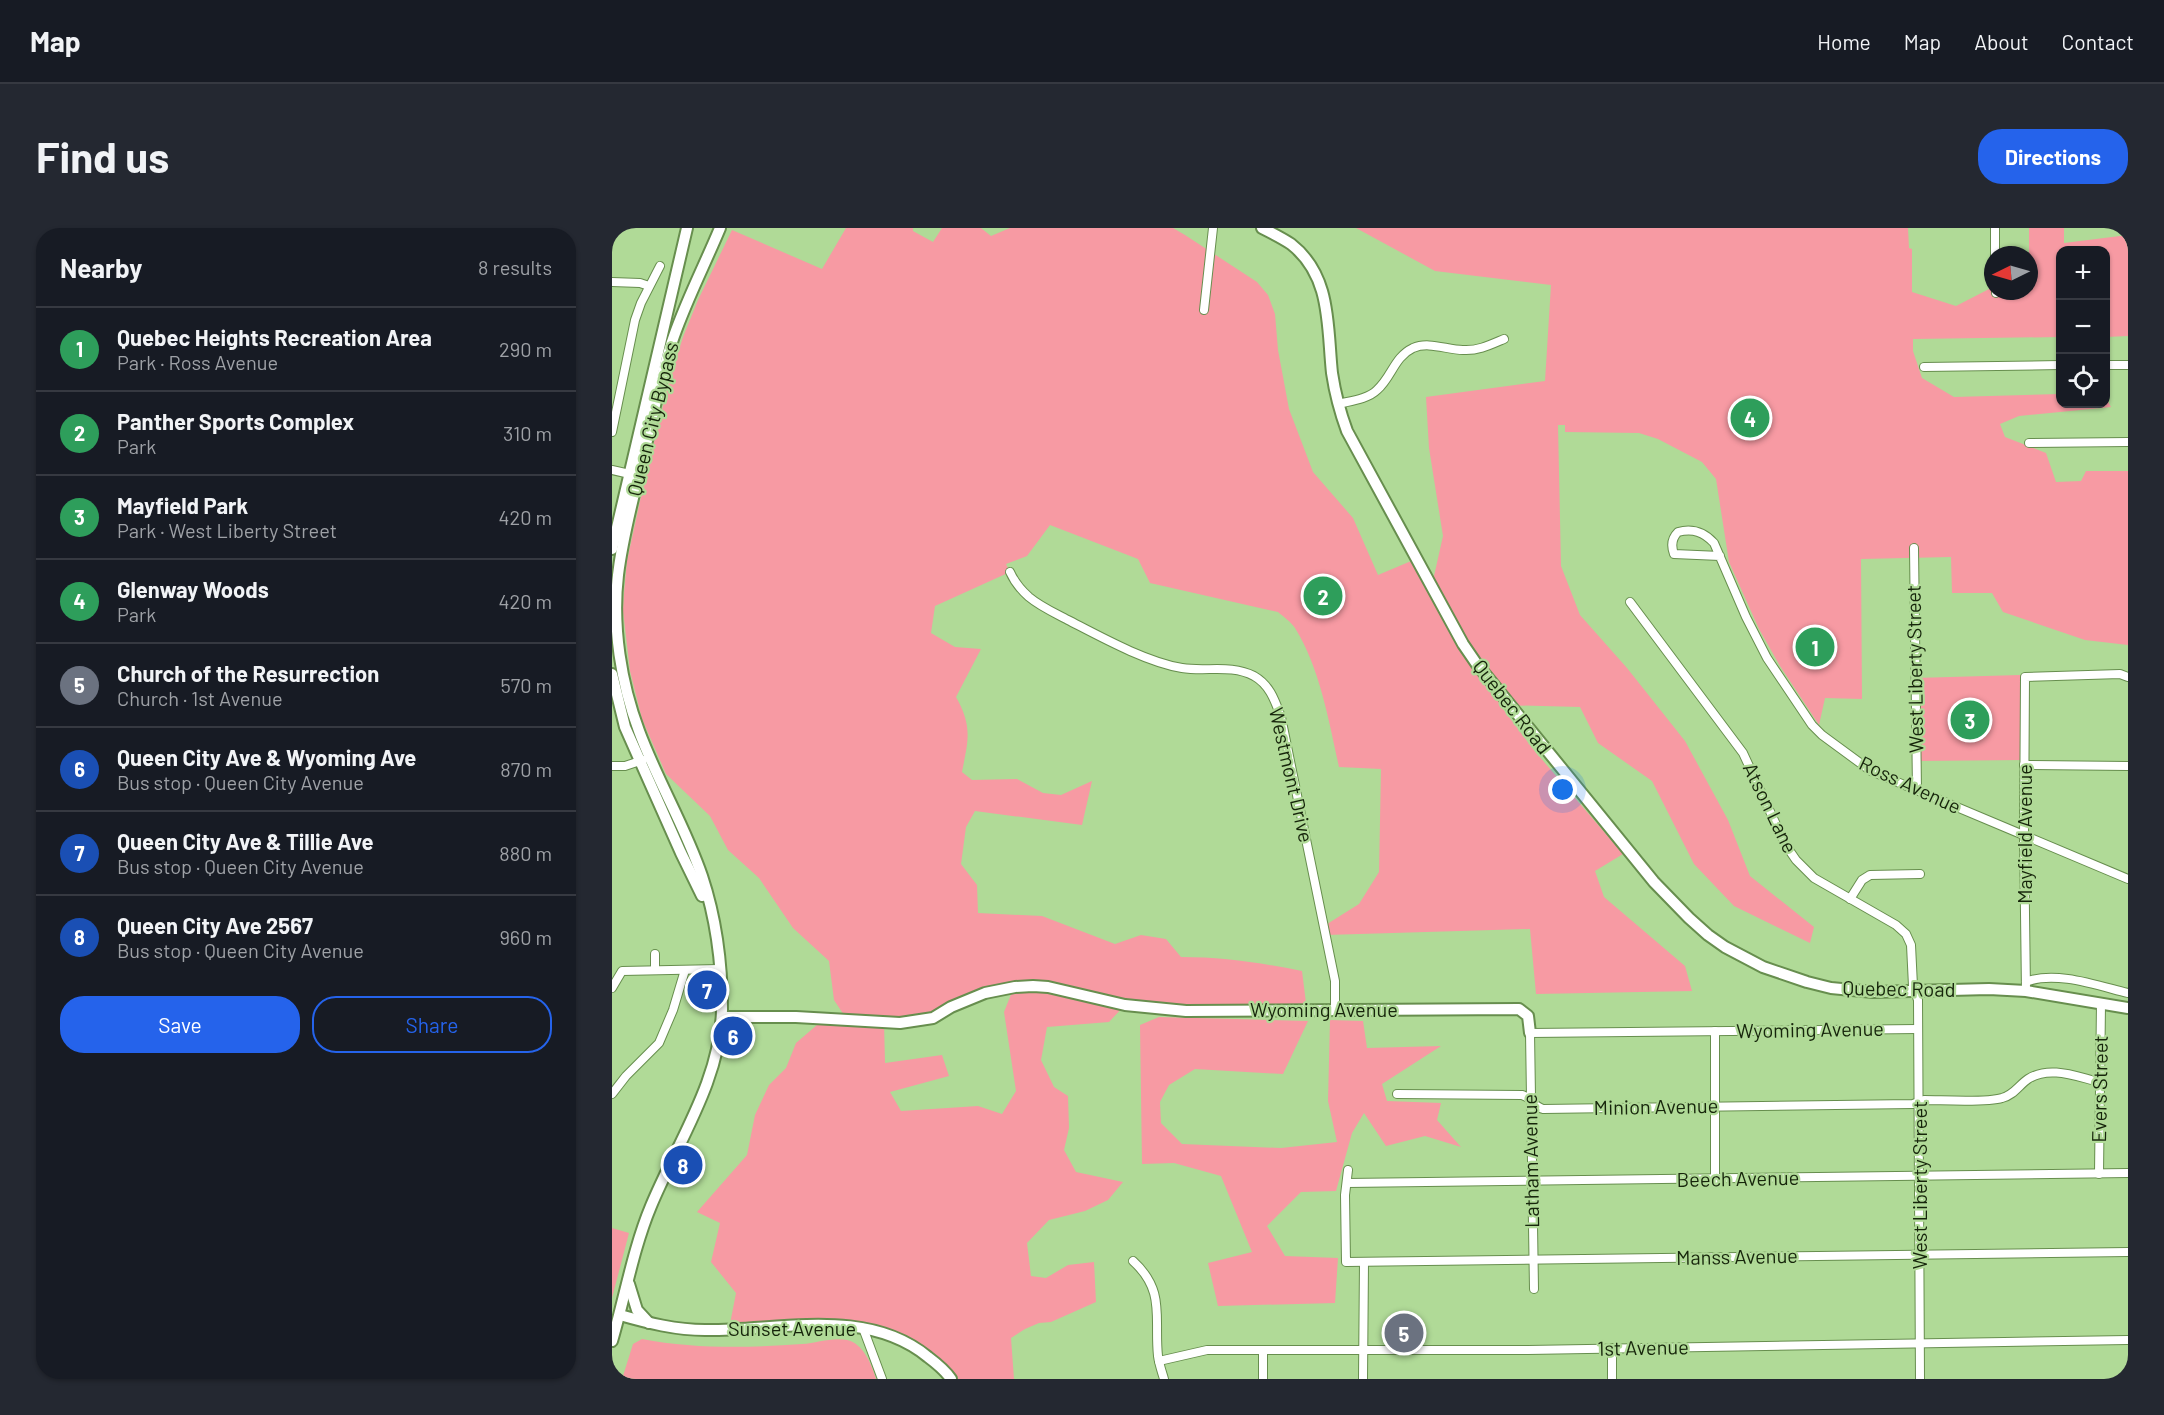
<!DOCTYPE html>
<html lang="en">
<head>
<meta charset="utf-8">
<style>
  :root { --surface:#171b24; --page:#242831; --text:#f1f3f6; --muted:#9ea1a6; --line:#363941; --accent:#2563eb }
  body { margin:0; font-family:Barlow,sans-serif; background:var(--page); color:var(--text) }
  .controls { position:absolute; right:18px; top:18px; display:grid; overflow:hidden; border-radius:12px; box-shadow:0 2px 4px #0004 }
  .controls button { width:54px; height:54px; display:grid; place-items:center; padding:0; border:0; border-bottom:2px solid var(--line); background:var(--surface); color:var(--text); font:30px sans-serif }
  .compass { position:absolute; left:1372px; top:18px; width:54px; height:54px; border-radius:50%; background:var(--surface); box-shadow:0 2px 4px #0004; rotate:265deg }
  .you { position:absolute; left:951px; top:562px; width:21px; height:21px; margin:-15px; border:4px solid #fff; border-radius:50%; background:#1a73e8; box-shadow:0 0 0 9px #1a73e833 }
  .badge { display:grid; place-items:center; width:39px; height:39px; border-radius:50%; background:var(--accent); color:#fff; font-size:20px; font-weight:700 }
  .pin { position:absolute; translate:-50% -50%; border:3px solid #fff; box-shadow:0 2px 6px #0006 }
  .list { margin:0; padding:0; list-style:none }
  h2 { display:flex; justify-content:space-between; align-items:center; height:78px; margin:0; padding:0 24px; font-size:26px }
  h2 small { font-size:20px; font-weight:400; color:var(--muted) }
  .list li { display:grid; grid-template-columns:39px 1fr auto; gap:18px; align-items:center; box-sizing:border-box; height:84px; padding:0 24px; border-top:2px solid var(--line) }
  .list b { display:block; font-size:22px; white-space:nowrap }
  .list p { margin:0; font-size:20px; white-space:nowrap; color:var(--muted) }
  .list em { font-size:20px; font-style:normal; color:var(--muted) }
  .actions { display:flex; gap:12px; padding:18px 24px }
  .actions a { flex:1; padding:14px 0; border:2px solid var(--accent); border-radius:24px; text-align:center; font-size:21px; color:var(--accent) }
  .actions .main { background:var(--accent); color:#fff }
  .icon { flex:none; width:33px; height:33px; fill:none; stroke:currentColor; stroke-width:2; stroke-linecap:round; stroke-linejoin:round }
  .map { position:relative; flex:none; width:1516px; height:1151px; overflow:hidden; border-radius:24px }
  header { display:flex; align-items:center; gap:36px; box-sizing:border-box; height:84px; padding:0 30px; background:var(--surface); border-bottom:2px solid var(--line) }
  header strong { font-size:28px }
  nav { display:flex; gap:33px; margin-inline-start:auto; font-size:21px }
  .intro { display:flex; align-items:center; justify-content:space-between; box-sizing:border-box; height:144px; padding:0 36px }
  h1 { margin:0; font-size:42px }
  .button { padding:15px 27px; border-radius:24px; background:var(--accent); color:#fff; font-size:21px; font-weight:700 }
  main { display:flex; gap:36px; padding:0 36px }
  aside { flex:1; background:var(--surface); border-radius:24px; box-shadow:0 2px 4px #0004 }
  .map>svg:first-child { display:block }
  .green { fill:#f79aa3; fill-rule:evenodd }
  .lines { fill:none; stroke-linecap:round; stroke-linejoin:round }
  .street-casing { stroke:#678e4e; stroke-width:10 }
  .secondary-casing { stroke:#678e4e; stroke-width:14 }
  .street { stroke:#fff; stroke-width:8 }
  .secondary { stroke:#fff; stroke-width:10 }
  .labels { text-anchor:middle; stroke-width:4.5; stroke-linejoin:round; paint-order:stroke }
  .street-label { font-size:20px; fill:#16250b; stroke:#b0da97 }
</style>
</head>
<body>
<header>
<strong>Map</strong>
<nav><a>Home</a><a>Map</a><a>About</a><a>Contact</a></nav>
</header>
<div class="intro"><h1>Find us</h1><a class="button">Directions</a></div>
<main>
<aside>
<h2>Nearby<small>8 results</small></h2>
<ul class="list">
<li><span class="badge" style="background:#2e9e5b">1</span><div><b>Quebec Heights Recreation Area</b><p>Park · Ross Avenue</p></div><em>290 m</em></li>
<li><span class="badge" style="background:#2e9e5b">2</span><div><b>Panther Sports Complex</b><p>Park</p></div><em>310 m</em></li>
<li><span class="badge" style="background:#2e9e5b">3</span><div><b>Mayfield Park</b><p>Park · West Liberty Street</p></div><em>420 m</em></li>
<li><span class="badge" style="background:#2e9e5b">4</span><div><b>Glenway Woods</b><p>Park</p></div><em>420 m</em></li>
<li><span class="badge" style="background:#6b7280">5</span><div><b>Church of the Resurrection</b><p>Church · 1st Avenue</p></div><em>570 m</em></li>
<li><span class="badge" style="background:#1a4fb4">6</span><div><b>Queen City Ave &amp; Wyoming Ave</b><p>Bus stop · Queen City Avenue</p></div><em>870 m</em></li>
<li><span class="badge" style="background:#1a4fb4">7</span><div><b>Queen City Ave &amp; Tillie Ave</b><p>Bus stop · Queen City Avenue</p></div><em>880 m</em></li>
<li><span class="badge" style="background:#1a4fb4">8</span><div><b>Queen City Ave 2567</b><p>Bus stop · Queen City Avenue</p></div><em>960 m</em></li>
</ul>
<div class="actions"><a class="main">Save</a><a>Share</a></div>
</aside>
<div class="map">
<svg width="1516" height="1151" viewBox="0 0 1516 1151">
  <rect width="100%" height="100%" fill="#b0da97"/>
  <!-- green -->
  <g class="green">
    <path d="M234,0H301V3L321,14L330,0H369L379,8L398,0H561L573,7L645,54L656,67L663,86L666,122L677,181L701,244L741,290L766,347L804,331L820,357L831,308L817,220L814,169L933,153L939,57L823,43L744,0H1296L1297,20L1300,21V64L1344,78L1381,59V63H1417V0H1452V15L1516,7V108L1494,109V22H1448V109L1301,111V123L1310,150L1342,169L1448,166V176H1494V170L1499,179L1407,188L1388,196L1393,209L1434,225L1444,254L1469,253L1474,243H1516V417L1473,412L1391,384L1380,365H1340L1339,329L1249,331L1250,471L1213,470L1207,497L1168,438L1147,401L1117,334L1104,251L1090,234L1046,211L1027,205L953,204V197H946L949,338L968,387L1015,440L1073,513L1116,592L1138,648L1202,699L1198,715L1122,678L1082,636L1040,553L986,515L968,479L888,477L921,521L1011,626L983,643L992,669L1073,738L1080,763L924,766L918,701L714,707L712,698L747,676L767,644L769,541L727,539C717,494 708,440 683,400C679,394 672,389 666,384L538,355L526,331L438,297L415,328L394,336L398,344L323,378L319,405L343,419L369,421L344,469C361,499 356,513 350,544L360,552L405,551L431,565L449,567L480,553L470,597L363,583L354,599L349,636L365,657L366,685L430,688L503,716L529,707L554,711L569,729C611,729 650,735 690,743L694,775L685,782L513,777L497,794L435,799L429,832L442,859L456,868L457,900L452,922L464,944L511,954L496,972L473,983L437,992L415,1015L419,1048L434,1050L456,1037L482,1034L484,1074L439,1094L427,1095L413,1101L399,1110L402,1151H339L311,1125L251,1100L117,1101L124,1065L99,1034L108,995L85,984L135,927L143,887L157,857L174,840L184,815L212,791L236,793L222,772L217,733L181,700L147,650L116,622L98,588L54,546L30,491L18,443L11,383L12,365L15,333L33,250L58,150L71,109L86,72L120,2L210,41ZM402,759L392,784L404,863L390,886L366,878L289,883L278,864L337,848L330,827L273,835L272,795H288Z"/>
    <path d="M1408,447L1413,449V532L1304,533L1303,450Z"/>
    <path d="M547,789L696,793L671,846L583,841L557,857L548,874L549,895L570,916L669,920L725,914L716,873L718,792L751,793L755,820L829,818L770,856L775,873L829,875L825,892L849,919L813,908L774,918L752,885L740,905L724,963L689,964L655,998L673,1028L726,1030L723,1075L606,1078L596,1035L640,1024L609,948L562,935L530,936L528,797Z"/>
    <path d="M0,1000L17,1005L0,1070Z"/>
    <path d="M30,1111C82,1121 137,1120 190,1116C205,1115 220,1109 235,1112C251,1115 260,1137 264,1151H10L21,1116Z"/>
  </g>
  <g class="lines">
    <!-- street casing -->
    <g class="street-casing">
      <g id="street">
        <path d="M1383,0V27"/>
        <path d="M0,54L28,55L37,58"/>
        <path d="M1384,63V65"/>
        <path d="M592,82L601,0"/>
        <path d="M1494,137H1516"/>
        <path d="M1312,139L1448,137"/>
        <path d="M726,176C738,173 756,171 765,162C780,149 782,129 801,120C817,113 835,122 851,122C866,123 878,117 892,111"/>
        <path d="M0,204L23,92L29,75L48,38"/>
        <path d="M1417,215L1516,214"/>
        <path d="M0,242L22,247"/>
        <path d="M1302,320L1305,563"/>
        <path d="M1108,328L1062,326C1059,318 1060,310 1066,304C1081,300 1092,304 1102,315L1134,389L1155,430L1200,497L1210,507L1259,543L1516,651"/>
        <path d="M398,344C402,353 409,362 417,369C429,379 443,385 456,392C489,409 534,434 570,440C594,444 619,436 642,448C658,457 663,473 669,489L723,753V781"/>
        <path d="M1018,374L1131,525L1173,616L1184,632L1202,650L1284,697L1294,706L1299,717L1301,758L1306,772L1308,1151"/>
        <path d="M1412,537L1516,538"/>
        <path d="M0,538H13L31,532"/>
        <path d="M1238,671L1250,652L1258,647L1308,646"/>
        <path d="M43,726V742"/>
        <path d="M1414,754C1443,742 1487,758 1516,765"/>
        <path d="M0,760L10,743L108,741"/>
        <path d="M1414,763L1412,608L1413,449L1508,446L1516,449"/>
        <path d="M0,866L14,848L47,815L61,782L73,742"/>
        <path d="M785,866L910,867C919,869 921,878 931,881L1301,876L1312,872C1330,872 1375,875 1390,870C1402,867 1407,857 1416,851C1438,837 1465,849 1488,854"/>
        <path d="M736,942L733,967L734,1034L1516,1024"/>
        <path d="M1487,946L1489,775"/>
        <path d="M1103,951V803"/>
        <path d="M735,955L1516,945"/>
        <path d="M521,1033C554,1063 542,1090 546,1128C547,1136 550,1144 552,1151"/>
        <path d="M922,1061L918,805L1306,801"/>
        <path d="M251,1100L270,1151"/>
        <path d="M1000,1120V1151"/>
        <path d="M547,1133L595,1122H916L1516,1112"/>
        <path d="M651,1151V1122"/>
        <path d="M751,1151L752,1034"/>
      </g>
    </g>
    <!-- secondary casing -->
    <g class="secondary-casing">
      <g id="secondary">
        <path d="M650,0C660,5 670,10 679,16C720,48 715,99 720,145C723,165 728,184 735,203L851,416L864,435L1042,654L1077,690L1096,707L1113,719L1151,739L1195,754L1219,760L1261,764L1377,761L1414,763L1516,780"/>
        <path d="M0,321L75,0"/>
        <path d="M0,446L13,499L69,625L90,668"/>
        <path d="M110,789H184L288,795L321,790L339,779L373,765L403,759L421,758L436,759L513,777L574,783L907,781L916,788L918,805"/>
        <path d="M17,1056L25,1082L37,1095"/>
        <path d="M8,1087C36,1095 64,1102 93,1102C167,1103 254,1078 316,1129C324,1135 333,1142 339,1151"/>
        <path d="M0,1113C13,1069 21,1021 39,978C65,915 109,852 110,781C110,737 104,690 90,648C73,598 45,552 27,503C9,455 0,399 6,347C11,305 23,263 33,221C42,184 49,144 62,108C75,71 93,36 108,0"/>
      </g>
    </g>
    <!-- street -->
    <use href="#street" class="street"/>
    <!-- secondary -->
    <use href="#secondary" class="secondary"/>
  </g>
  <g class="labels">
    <!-- street labels -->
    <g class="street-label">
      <text transform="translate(41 191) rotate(-76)" y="7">Queen City Bypass</text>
      <text transform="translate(1303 441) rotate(-91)" y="7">West Liberty Street</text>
      <text transform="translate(900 479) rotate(52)" y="7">Quebec Road</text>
      <text transform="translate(679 547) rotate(77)" y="7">Westmont Drive</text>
      <text transform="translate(1298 557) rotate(25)" y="7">Ross Avenue</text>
      <text transform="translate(1158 580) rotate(64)" y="7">Atson Lane</text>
      <text transform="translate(1413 606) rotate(-90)" y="7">Mayfield Avenue</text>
      <text transform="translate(1287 761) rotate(1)" y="7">Quebec Road</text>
      <text x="712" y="789">Wyoming Avenue</text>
      <text transform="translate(1198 802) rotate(-1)" y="7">Wyoming Avenue</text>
      <text transform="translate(1488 861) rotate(-89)" y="7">Evers Street</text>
      <text transform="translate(1044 879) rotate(-1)" y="7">Minion Avenue</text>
      <text transform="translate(919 933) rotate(-91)" y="7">Latham Avenue</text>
      <text transform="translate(1126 951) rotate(-1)" y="7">Beech Avenue</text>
      <text transform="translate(1308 957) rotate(-90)" y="7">West Liberty Street</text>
      <text transform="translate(1125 1029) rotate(-1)" y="7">Manss Avenue</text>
      <text x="180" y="1108">Sunset Avenue</text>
      <text transform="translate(1031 1120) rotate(-1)" y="7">1st Avenue</text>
    </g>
  </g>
</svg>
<div class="controls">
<button>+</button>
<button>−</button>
<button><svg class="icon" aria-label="locate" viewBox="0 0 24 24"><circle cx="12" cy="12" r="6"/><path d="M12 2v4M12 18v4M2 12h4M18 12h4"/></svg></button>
</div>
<svg class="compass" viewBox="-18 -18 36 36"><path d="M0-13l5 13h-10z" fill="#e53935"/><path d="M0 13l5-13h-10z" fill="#9ea1a6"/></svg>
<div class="you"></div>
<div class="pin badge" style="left:1203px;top:419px;background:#2e9e5b">1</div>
<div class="pin badge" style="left:711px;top:368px;background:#2e9e5b">2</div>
<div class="pin badge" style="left:1358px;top:492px;background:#2e9e5b">3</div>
<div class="pin badge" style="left:1138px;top:190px;background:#2e9e5b">4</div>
<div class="pin badge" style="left:792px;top:1105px;background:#6b7280">5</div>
<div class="pin badge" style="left:121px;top:808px;background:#1a4fb4">6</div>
<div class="pin badge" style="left:95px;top:762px;background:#1a4fb4">7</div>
<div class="pin badge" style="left:71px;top:937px;background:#1a4fb4">8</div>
</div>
</main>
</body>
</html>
